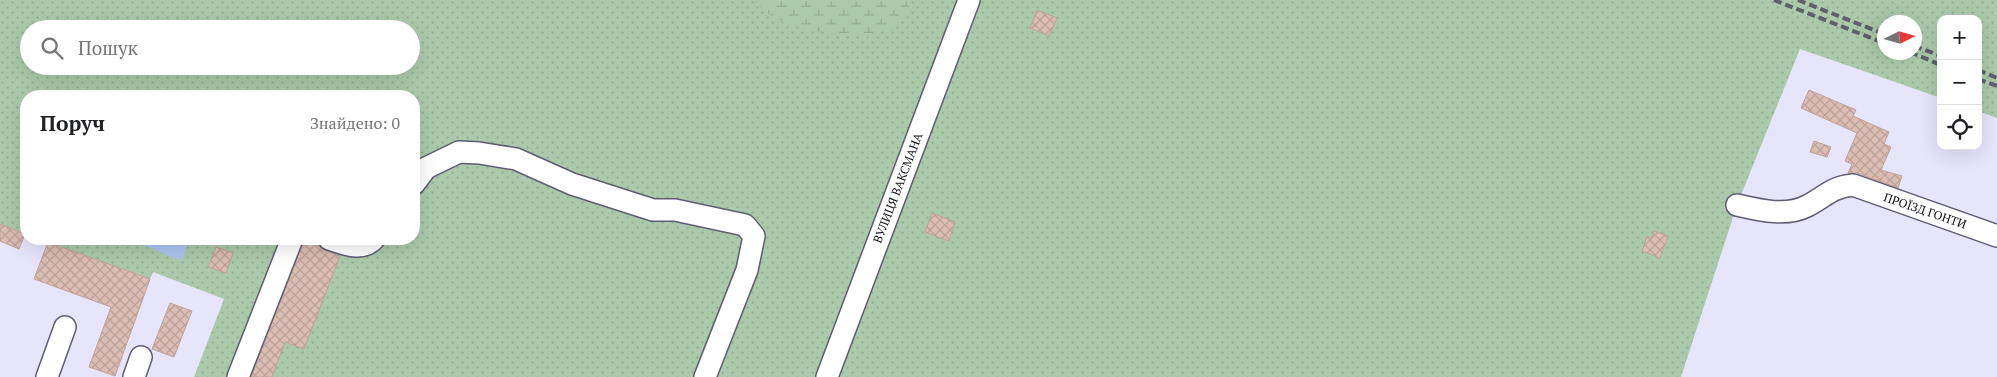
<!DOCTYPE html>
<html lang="uk">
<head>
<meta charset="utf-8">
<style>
  :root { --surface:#fff; --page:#f2f2f2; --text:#202124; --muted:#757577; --line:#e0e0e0 }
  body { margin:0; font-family:"PT Serif",serif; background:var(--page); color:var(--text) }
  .controls { position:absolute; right:15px; top:15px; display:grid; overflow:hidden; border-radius:10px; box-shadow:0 5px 20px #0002 }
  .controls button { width:45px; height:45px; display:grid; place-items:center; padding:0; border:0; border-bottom:1px solid var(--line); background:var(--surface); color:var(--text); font:25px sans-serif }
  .compass { position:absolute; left:1877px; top:15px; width:45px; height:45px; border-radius:50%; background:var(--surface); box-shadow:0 5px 20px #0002; rotate:85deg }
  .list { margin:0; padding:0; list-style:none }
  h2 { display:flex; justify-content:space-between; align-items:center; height:65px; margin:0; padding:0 20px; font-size:21px }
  h2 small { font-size:16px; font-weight:400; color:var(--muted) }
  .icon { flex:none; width:28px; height:28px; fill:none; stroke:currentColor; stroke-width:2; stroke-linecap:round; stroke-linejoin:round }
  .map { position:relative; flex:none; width:1997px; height:377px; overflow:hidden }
  .search { position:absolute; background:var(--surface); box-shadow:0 5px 20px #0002; left:20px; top:20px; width:400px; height:55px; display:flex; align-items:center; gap:12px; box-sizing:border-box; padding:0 18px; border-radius:28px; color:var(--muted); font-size:19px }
  .panel { position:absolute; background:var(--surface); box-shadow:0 5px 20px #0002; left:20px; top:90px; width:400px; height:155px; border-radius:20px }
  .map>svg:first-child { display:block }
  .grass { fill:url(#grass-dots); fill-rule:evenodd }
  .wetland { fill:url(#wetland-marsh) }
  .water { fill:#acc4ef }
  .building { fill:url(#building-cross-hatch); stroke:#bfa298 }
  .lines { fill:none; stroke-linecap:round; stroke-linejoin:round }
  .minor-casing { stroke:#5f5c74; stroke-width:24 }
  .minor { stroke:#fff; stroke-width:21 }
  .rail { stroke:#605f6d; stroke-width:4; stroke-dasharray:8 4; stroke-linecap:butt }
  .labels { text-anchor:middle; stroke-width:5; stroke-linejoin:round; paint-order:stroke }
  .street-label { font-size:12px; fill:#0e0d16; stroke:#fff }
</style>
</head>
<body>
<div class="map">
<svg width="1997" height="377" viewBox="0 0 1997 377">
  <defs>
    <pattern id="grass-dots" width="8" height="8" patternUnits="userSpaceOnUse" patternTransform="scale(1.25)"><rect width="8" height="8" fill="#abcaab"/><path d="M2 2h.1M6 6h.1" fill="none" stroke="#92ac92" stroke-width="1.8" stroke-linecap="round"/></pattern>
    <pattern id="wetland-marsh" width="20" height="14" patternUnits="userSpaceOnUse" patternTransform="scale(1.25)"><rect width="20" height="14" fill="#abcaab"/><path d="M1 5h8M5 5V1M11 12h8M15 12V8" fill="none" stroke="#92ac92"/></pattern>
    <pattern id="building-cross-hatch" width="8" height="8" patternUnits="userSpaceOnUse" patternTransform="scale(1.25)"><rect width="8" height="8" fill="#dcbdb3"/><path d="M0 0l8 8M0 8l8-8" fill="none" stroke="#bca199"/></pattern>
  </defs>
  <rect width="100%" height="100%" fill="#e7e5fb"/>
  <!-- grass -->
  <path class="grass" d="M0,0H1997V118L1978,111V19H1941V98L1800,49L1737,205L1681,377H194L224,299L153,272L150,279L39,239H414V96H26V234L0,224ZM1884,22H1914V52H1884ZM29,29H411V66H29Z"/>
  <!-- wetland -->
  <path class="wetland" d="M754,0H911C908,8 906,18 899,24C874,42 804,33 778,20C768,15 762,8 754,0Z"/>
  <!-- water -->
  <path class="water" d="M128,239H189L182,261Z"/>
  <!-- building -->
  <g class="building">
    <path d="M1037,10L1057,18L1049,36L1030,28Z"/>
    <path d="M1809,90L1856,110L1853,116L1889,132L1884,144L1891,147L1881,170L1902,176L1898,188L1857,173H1848L1852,164L1845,161L1857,133L1801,108Z"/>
    <path d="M1814,141L1831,147L1827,157L1810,152Z"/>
    <path d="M932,213L955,222L949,241L925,232Z"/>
    <path d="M0,224L25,234L19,249L0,241Z"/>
    <path d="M1654,231L1668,236L1660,258L1642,251L1647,236L1652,238Z"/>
    <path d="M304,240L319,246L325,251L340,256L304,349L285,342L272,377H251Z"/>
    <path d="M48,242L150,279L115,376L89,367L111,307L34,279Z"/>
    <path d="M216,247L233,253L226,273L208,267Z"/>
    <path d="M170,303L192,311L174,357L152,349Z"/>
  </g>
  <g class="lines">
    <!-- minor casing -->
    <g class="minor-casing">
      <g id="minor">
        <path d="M414,184L426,168L459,152L479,153L516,159L572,184L653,210H675L745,225L754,236L747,270L705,377"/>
        <path d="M1737,205C1759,210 1786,217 1807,206C1825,197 1831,187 1853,185L1997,236"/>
        <path d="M329,239C345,244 361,252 374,239"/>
        <path d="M47,377L65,327"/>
        <path d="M134,377L141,357"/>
        <path d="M238,377L292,239"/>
        <path d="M827,377L969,0"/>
      </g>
    </g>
    <!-- minor -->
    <use href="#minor" class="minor"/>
    <!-- rail -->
    <g class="rail">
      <path d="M1774,0L1884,43"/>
      <path d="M1798,0L1884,34"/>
      <path d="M1914,46L1941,56"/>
      <path d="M1910,52L1941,65"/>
      <path d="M1978,70L1997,78"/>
      <path d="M1978,79L1997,86"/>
    </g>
  </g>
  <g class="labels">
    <!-- street labels -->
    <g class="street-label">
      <text transform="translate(898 188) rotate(-69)" y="4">ВУЛИЦЯ ВАКСМАНА</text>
      <text transform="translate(1925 211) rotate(19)" y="4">ПРОЇЗД ГОНТИ</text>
    </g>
  </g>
</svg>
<div class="controls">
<button>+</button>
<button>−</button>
<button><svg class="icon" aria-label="locate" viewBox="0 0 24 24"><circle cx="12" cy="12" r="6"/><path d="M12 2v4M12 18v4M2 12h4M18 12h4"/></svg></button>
</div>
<svg class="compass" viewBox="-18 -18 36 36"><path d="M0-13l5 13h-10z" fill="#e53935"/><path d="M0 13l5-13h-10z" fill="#757577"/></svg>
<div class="search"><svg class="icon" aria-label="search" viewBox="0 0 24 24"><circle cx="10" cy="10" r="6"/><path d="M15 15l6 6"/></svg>Пошук</div>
<section class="panel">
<h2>Поруч<small>Знайдено: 0</small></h2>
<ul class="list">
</ul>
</section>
</div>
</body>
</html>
